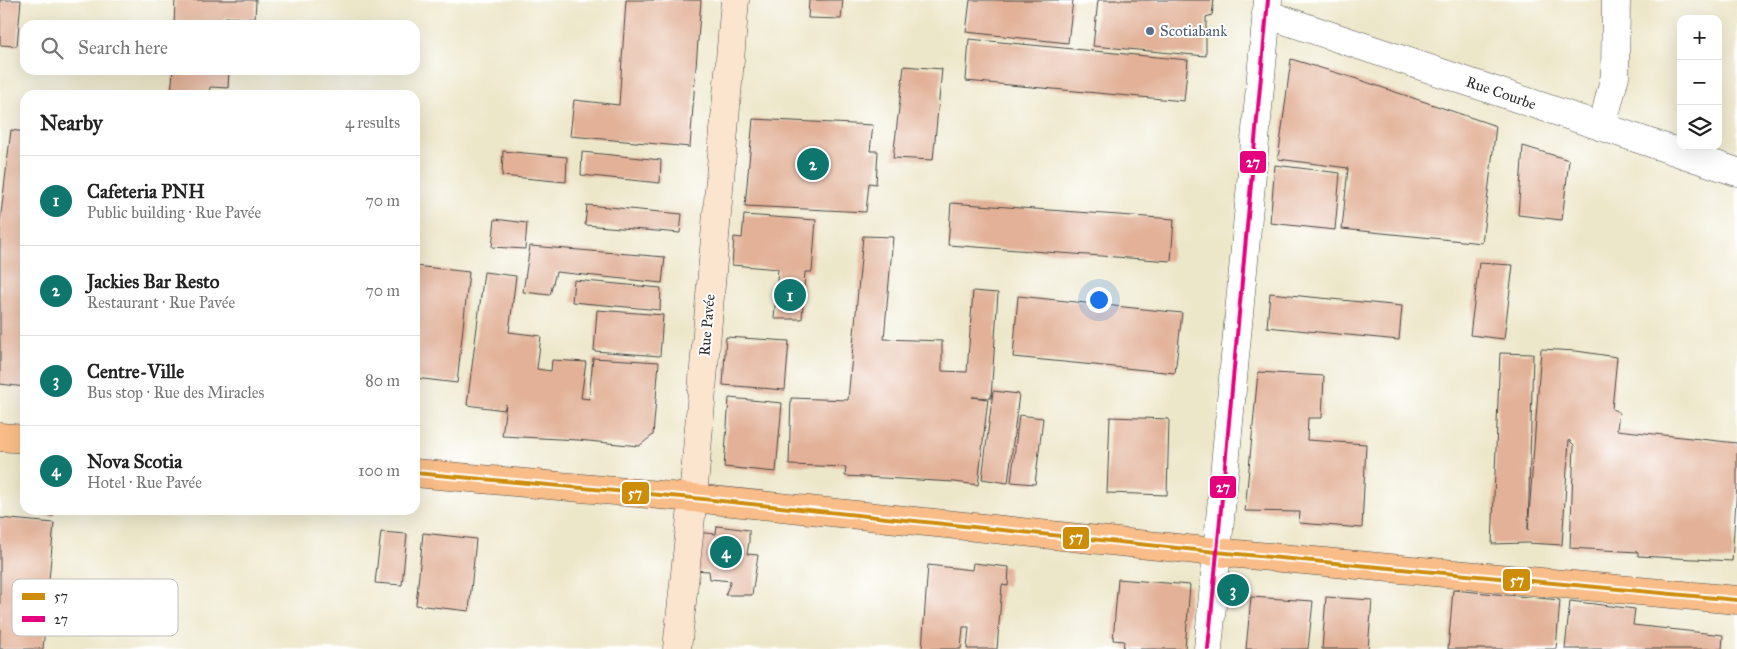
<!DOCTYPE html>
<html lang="en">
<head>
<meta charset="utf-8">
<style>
  :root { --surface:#fff; --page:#f2f2f2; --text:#222; --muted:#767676; --line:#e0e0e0; --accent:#0f766e }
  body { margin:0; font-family:"IM FELL Great Primer",serif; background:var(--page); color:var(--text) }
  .controls { position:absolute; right:15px; top:15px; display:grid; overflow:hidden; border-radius:10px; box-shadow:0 5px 20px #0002 }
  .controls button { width:45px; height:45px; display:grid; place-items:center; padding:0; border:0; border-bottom:1px solid var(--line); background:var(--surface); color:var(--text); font:25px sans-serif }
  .you { position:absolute; left:1098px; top:299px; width:18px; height:18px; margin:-12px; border:4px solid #fff; border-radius:50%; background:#1a73e8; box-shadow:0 0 0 8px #1a73e833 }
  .badge { display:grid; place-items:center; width:32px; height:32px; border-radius:50%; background:var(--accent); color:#fff; font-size:16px; font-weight:700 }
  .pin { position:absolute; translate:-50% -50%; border:2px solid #fff; box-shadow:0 1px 5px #0006 }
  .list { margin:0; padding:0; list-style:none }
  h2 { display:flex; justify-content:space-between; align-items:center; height:65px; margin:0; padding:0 20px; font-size:21px }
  h2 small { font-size:16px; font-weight:400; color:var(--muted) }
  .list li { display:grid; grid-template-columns:32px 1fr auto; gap:15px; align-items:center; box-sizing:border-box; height:90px; padding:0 20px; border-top:1px solid var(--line) }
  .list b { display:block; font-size:19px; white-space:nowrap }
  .list p { margin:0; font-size:16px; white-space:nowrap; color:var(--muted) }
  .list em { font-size:16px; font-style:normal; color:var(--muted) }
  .icon { flex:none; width:28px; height:28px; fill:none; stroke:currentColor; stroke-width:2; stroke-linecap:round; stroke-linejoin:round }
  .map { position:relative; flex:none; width:1737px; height:649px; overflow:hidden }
  .search { position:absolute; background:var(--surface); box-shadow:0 5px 20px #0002; left:20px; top:20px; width:400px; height:55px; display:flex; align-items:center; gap:12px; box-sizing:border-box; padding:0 18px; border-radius:15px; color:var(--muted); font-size:19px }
  .panel { position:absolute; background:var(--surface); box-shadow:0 5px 20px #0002; left:20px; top:90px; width:400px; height:425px; border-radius:15px }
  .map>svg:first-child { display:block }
  .building { fill:#e2b197 }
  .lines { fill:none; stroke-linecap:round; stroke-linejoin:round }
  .street-casing { stroke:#484743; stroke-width:29 }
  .secondary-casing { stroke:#484743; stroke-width:29 }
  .primary-casing { stroke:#484743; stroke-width:29 }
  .street { stroke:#fff; stroke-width:28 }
  .secondary { stroke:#fce5cf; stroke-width:28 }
  .primary { stroke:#f8bd88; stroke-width:28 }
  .bus-1-casing { stroke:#fff; stroke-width:8 }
  .bus-2-casing { stroke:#fff; stroke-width:8 }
  .bus-1 { stroke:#ce8d09; stroke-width:4 }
  .bus-2 { stroke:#e5007d; stroke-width:4 }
  .service-dot { fill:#5c6f8a; stroke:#fff; stroke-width:2 }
  .labels { text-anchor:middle; stroke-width:4; stroke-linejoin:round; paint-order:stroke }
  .service-label { font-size:15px; fill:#4e5e75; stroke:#fff; text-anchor:start }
  .street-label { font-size:15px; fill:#2b2b2b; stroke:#fff }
  .key { fill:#fff; stroke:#bfbfbf; stroke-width:1 }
  .key-label { font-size:14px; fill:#2b2b2b }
  .line-badge { stroke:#fff; stroke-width:2 }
  .badge-label { font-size:14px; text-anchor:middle; font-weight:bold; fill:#fff }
</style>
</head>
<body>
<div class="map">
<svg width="1737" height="649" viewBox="0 0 1737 649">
  <rect width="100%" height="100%" fill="#fff"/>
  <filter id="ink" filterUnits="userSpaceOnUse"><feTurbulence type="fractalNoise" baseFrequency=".02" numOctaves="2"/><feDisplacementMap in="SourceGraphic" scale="10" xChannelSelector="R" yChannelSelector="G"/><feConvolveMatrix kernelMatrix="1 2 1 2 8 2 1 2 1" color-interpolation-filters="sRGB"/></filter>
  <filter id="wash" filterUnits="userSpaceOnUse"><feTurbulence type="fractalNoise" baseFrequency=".0096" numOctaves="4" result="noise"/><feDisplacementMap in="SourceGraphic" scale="20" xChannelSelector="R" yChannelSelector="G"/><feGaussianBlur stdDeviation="1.12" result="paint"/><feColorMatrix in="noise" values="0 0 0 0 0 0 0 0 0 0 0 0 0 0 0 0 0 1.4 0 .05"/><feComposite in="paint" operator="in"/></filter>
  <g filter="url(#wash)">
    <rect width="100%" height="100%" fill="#ede7ca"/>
    <g id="blocks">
      <!-- building -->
      <g class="building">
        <path d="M0,0H21L17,46L0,45Z"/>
        <path d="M175,0H256L255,19L225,17V25H174Z"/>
        <path d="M626,0H701L690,147L570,136L574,100L619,105Z"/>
        <path d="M809,0H843L841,19L808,18Z"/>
        <path d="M970,0H1073L1068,43L966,32Z"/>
        <path d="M1098,0H1214L1212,15L1206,17V56L1093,46Z"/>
        <path d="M969,39L1188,60L1184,101L966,81Z"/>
        <path d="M1291,59L1357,79L1496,126L1482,243L1342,229L1348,168L1278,159Z"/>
        <path d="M904,66L942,69L933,160L893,158Z"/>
        <path d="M173,70H229L228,88L210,87L209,95H171Z"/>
        <path d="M753,119L873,125L870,151H878L876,184L869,183L866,212L745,206Z"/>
        <path d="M11,130L25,132V387L0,384V222Z"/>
        <path d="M1523,146L1569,160L1562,220L1518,215Z"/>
        <path d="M503,151L567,157L566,182L502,176Z"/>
        <path d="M582,152L661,160L660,183L581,175Z"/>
        <path d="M1275,165L1340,173L1335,230L1270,223Z"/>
        <path d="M951,203L1174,219L1171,261L948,245Z"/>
        <path d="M587,205L682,214L680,233L585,225Z"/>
        <path d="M744,215L816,220L812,272H805L802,319H774L778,269L732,265L734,237L742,238Z"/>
        <path d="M495,219L527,223L525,249L492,247Z"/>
        <path d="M863,236L893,237L884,339L942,341V371L967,372L973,291L998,293L991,398L972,397L988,399L978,485L955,482L845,476L846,467L789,465L791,398L848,400Z"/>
        <path d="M530,246L665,257L662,283L556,272L550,295L523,292Z"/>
        <path d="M1479,263L1513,265L1504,339L1470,335Z"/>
        <path d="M415,266L469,272L457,383L415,378Z"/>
        <path d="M484,272L516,276L509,332L541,336L537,369L551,371L552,360L586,362L581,398L589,399L593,358L659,362L653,435L639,446L578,440L502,436L506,404L504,410L467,405Z"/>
        <path d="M574,280L661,288L660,310L572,302Z"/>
        <path d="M1270,293L1402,306L1399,340L1267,327Z"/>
        <path d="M1018,296L1182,313L1175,373L1013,357Z"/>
        <path d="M597,310L663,315L660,356L594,351Z"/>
        <path d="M726,337L789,341L785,390L723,385Z"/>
        <path d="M1541,349L1576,351L1617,357L1612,409L1619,412L1617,430L1737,443V485L1732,561L1638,556V552L1570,548L1574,445L1569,440L1562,545L1527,543L1492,544L1500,353L1533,354L1528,530Z"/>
        <path d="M1258,372L1324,376L1322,418H1308L1307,440L1366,444L1362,528L1299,523L1300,512L1245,511Z"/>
        <path d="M993,391L1019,394L1008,483L982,479Z"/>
        <path d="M729,398L782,403L776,472L724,467Z"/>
        <path d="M1019,415L1043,418L1035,484L1011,482Z"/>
        <path d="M1110,417L1169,419L1167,495L1107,493Z"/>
        <path d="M29,510H54V516L29,514Z"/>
        <path d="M0,518L54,523L43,649H0Z"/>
        <path d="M717,526L749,530V542L747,554L758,555L752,595H725L731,581L710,579L709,571L692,570L694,532L716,534Z"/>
        <path d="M381,532L407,534L402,585L375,583Z"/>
        <path d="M423,533L476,539L469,611L416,605Z"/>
        <path d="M973,563L1009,567L1008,586L1002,585L997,649H967L969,627H963L961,649H922L928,565L972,570Z"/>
        <path d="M1118,579L1190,585L1185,649H1123L1124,641L1113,640Z"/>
        <path d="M1453,590L1560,600L1556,649H1448Z"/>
        <path d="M1251,597L1313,601L1308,649H1246Z"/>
        <path d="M1326,597L1372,600L1368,649H1322Z"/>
        <path d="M1570,601L1635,609L1633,625L1723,635L1722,649H1565Z"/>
      </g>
    </g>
  </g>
  <g filter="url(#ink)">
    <use href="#blocks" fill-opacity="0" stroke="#484743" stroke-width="1"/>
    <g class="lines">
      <!-- street casing -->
      <g class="street-casing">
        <g id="street">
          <path d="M1266,14L1737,172"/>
          <path d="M1602,127L1615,76L1616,0"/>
          <path d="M1208,649L1268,0"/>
        </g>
      </g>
      <!-- secondary casing -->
      <g class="secondary-casing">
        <path id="secondary" d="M677,649L693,498L735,0"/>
      </g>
      <!-- primary casing -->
      <g class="primary-casing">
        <g id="primary">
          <path d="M0,437L25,439"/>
          <path d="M415,473L693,498L1216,552L1737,600"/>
        </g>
      </g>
      <!-- street -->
      <use href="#street" class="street"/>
      <!-- secondary -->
      <use href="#secondary" class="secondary"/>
      <!-- primary -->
      <use href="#primary" class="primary"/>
      <!-- bus-1 casing -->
      <g class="bus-1-casing">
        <path id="bus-1" d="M415,473L693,498L1216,552L1737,600"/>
      </g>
      <!-- bus-2 casing -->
      <g class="bus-2-casing">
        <path id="bus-2" d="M1208,649L1268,0"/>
      </g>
      <!-- bus-1 -->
      <use href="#bus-1" class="bus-1"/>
      <!-- bus-2 -->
      <use href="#bus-2" class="bus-2"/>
    </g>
  </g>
  <!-- markers -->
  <circle class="service-dot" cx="1150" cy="31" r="5"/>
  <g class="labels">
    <!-- service labels -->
    <g class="service-label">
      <text x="1160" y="36">Scotiabank</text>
    </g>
    <!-- street labels -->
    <g class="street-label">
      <text transform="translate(1501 93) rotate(19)" y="5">Rue Courbe</text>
      <text transform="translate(707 325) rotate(-85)" y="5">Rue Pavée</text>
    </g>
  </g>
  <!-- legend -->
  <rect x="12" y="579" width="166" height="57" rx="8" class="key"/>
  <rect x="22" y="593" width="23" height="7" fill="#ce8d09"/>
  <rect x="22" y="616" width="23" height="6" fill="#e5007d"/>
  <g class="key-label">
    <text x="54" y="601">57</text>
    <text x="54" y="624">27</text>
  </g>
  <g class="line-badge">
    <rect x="1239" y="150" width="28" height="24" rx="5" fill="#e5007d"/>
    <rect x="1209" y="475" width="28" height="24" rx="5" fill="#e5007d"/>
    <rect x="621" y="481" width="29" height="24" rx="5" fill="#ce8d09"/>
    <rect x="1062" y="526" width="28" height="24" rx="5" fill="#ce8d09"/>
    <rect x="1502" y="568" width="29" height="24" rx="5" fill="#ce8d09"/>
  </g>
  <g class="badge-label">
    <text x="1253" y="167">27</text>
    <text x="1223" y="492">27</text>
    <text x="635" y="498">57</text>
    <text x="1076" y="542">57</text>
    <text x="1517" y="585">57</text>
  </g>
</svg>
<div class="controls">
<button>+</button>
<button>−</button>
<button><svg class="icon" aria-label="layers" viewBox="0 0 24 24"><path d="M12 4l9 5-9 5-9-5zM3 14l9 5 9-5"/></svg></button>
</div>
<div class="you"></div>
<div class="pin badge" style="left:790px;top:295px">1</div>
<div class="pin badge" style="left:813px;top:164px">2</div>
<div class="pin badge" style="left:1233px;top:590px">3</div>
<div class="pin badge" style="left:726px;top:552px">4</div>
<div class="search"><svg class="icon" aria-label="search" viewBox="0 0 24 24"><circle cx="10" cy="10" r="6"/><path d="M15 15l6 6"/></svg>Search here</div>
<section class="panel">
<h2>Nearby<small>4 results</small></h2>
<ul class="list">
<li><span class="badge">1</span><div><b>Cafeteria PNH</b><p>Public building · Rue Pavée</p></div><em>70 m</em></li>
<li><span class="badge">2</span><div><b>Jackies Bar Resto</b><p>Restaurant · Rue Pavée</p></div><em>70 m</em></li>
<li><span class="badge">3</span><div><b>Centre-Ville</b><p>Bus stop · Rue des Miracles</p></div><em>80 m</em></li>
<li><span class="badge">4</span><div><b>Nova Scotia</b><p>Hotel · Rue Pavée</p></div><em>100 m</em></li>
</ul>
</section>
</div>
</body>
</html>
